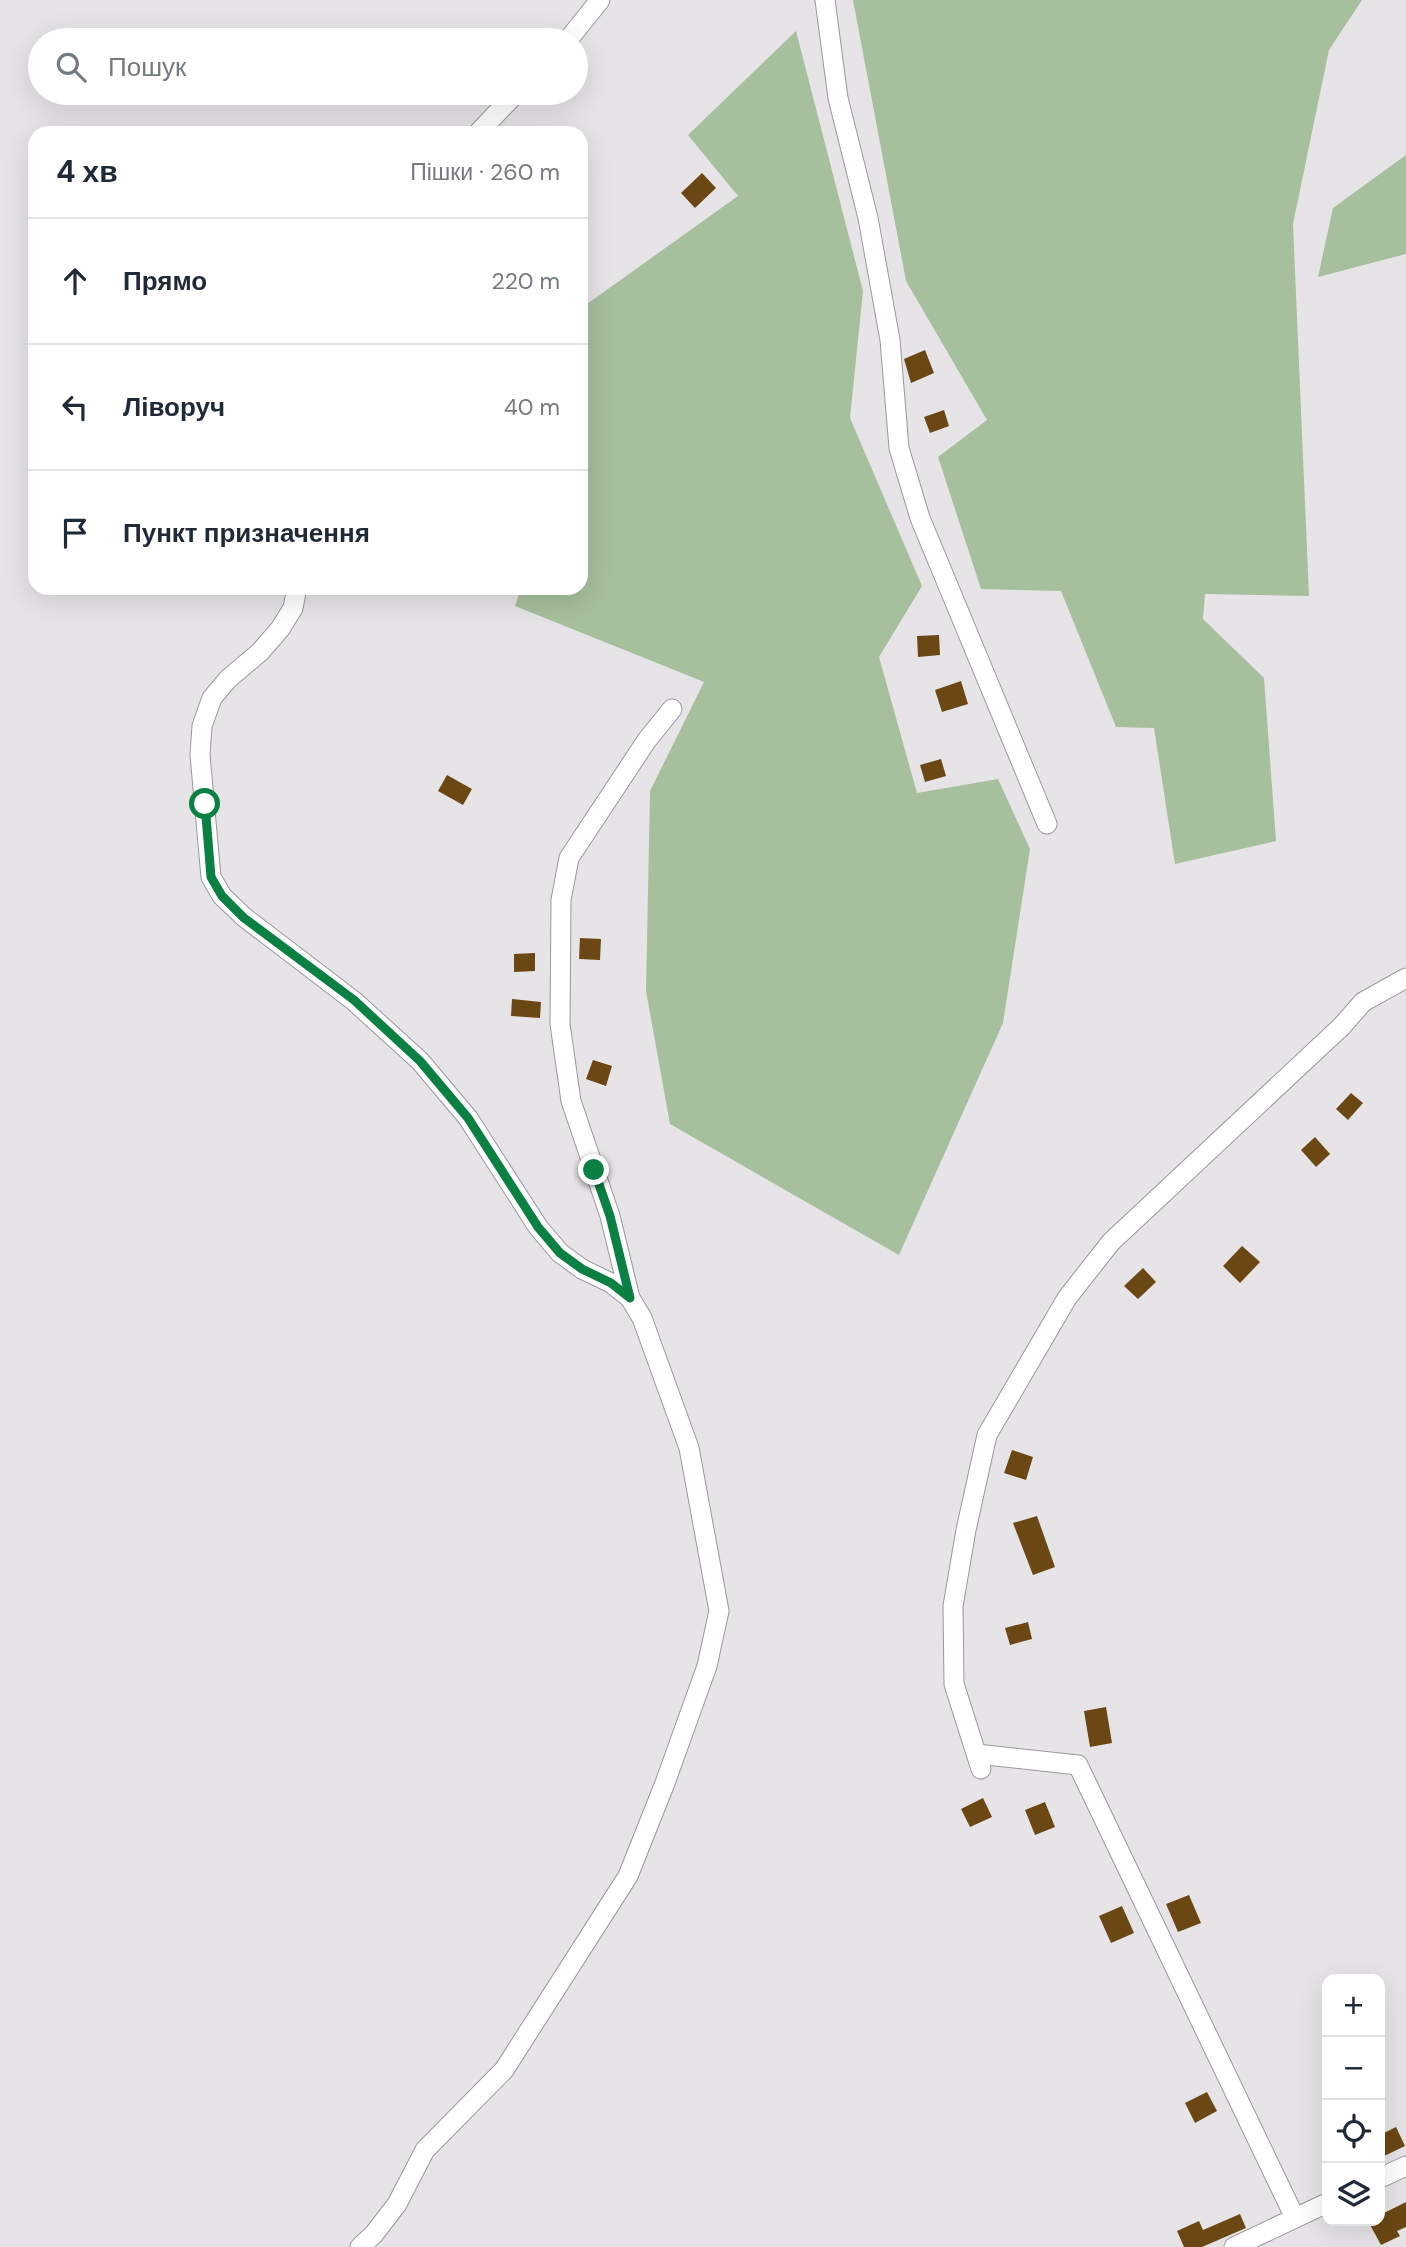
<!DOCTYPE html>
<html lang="uk">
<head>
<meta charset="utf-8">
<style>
  :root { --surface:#fff; --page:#f6f6f7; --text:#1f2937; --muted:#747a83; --line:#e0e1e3 }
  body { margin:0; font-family:"DM Sans",sans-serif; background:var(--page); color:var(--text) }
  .controls { position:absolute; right:21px; bottom:21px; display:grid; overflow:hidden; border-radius:14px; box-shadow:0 7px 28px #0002 }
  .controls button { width:63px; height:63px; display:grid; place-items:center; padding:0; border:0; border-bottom:2px solid var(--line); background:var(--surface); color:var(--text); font:35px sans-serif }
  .stop { position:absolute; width:21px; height:21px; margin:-16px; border:5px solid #0b8043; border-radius:50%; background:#fff }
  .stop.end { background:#0b8043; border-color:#fff; box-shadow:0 2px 7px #0008 }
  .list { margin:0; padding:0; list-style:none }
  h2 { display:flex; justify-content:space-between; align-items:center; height:91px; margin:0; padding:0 28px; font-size:30px }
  h2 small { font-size:23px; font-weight:400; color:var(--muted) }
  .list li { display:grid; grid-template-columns:46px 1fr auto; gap:21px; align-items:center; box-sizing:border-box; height:126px; padding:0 28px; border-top:2px solid var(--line) }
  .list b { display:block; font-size:26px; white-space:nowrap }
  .list em { font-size:23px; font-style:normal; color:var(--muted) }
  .icon { flex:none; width:38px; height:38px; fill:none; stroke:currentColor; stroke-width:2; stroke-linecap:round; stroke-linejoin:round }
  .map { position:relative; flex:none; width:1406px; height:2247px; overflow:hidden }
  .search { position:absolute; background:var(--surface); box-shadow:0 7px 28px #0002; left:28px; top:28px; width:560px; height:77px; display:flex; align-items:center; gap:18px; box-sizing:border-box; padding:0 24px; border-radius:38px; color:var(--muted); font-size:26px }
  .panel { position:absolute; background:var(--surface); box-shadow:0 7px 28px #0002; left:28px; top:126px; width:560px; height:469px; border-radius:21px }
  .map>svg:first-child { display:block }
  .green { fill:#a6bf9d }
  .building { fill:#6b4714 }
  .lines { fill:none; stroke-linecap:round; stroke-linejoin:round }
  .minor-casing { stroke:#9a979b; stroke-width:21 }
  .minor { stroke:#fff; stroke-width:19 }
  .route { stroke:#0b8043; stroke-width:9 }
</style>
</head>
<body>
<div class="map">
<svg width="1406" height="2247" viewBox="0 0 1406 2247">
  <rect width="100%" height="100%" fill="#e7e4e8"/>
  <!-- green -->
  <g class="green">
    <path d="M853,0H1362L1329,50L1293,224L1309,596L1205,594L1203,619L1264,678L1276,841L1175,864L1154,728L1116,727L1061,591L981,589L938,457L987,420L906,281Z"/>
    <path d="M796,31L863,291L850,418L922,586L879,657L917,793L998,779L1030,849L1003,1023L899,1255L670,1124L646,991L650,791L704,682L515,606L521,588H581V335L587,304L738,196L688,135Z"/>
    <path d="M1406,155V254L1318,277L1333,208Z"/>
  </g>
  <!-- building -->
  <g class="building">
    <path d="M702,173L716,188L695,208L681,193Z"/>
    <path d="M925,350L934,373L911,383L904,359Z"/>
    <path d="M944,410L949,426L930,433L924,417Z"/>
    <path d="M939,635L940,655L918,657L917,636Z"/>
    <path d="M961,681L968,704L942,712L935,690Z"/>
    <path d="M941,759L946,776L925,782L920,765Z"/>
    <path d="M447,775L472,789L463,805L438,791Z"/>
    <path d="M580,938L601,939L600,960L579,959Z"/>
    <path d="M535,953V971L514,972V954Z"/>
    <path d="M512,999L541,1002L540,1018L511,1016Z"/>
    <path d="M593,1060L612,1066L606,1086L586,1079Z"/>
    <path d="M1351,1093L1363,1103L1348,1120L1336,1109Z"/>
    <path d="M1315,1137L1330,1154L1316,1167L1301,1150Z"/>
    <path d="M1242,1246L1260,1262L1240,1283L1223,1266Z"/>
    <path d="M1143,1268L1156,1282L1138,1299L1124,1286Z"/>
    <path d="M1012,1450L1033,1457L1026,1480L1004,1473Z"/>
    <path d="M1037,1516L1055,1567L1033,1575L1013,1523Z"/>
    <path d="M1028,1622L1032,1639L1010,1645L1005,1628Z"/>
    <path d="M1106,1707L1112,1743L1090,1747L1084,1711Z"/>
    <path d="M983,1798L992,1817L970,1827L961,1809Z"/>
    <path d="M1045,1802L1055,1827L1035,1835L1025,1810Z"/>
    <path d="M1189,1895L1201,1923L1178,1932L1166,1904Z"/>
    <path d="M1122,1906L1134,1933L1111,1943L1099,1916Z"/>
    <path d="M1207,2092L1217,2111L1195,2123L1185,2103Z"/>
    <path d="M1396,2127L1405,2146L1380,2158V2135Z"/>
    <path d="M1406,2202V2227L1397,2231L1400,2236L1381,2245L1368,2221H1380V2215Z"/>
    <path d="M1240,2214L1246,2228L1202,2247H1184L1177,2231L1199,2221L1203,2230Z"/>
  </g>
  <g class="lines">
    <!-- minor casing -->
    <g class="minor-casing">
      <g id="minor">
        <path d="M825,0L838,98L868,218L890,340L899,448L920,518L1047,824"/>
        <path d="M568,40L600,0"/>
        <path d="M478,133L516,93"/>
        <path d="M297,588L293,608L280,629L260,652L228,679L212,698L202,726L200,755L211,877L222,896L244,917L354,1001L420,1061L468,1118L538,1227L560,1253L582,1269L611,1283L630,1298L642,1318L689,1448L719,1611L707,1666L665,1783L628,1876L504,2070L425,2150L397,2204L374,2234L360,2247"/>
        <path d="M630,1298L610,1216L571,1101L560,1024L561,900L569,858L647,740L672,709"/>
        <path d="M977,1754L1078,1765L1295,2218"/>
        <path d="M981,1769L954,1684L953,1606L966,1530L987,1435L1067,1298L1111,1242L1342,1026L1363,1002L1406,978"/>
        <path d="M1380,2178L1406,2166"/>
        <path d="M1234,2247L1327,2203"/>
      </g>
    </g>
    <!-- minor -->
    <use href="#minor" class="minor"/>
  </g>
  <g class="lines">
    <!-- route -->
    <path class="route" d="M205,804L211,877L222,896L244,918L354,1000L420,1061L468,1118L538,1227L560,1253L582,1269L611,1283L630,1298L610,1216L594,1170"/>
  </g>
</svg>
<div class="controls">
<button>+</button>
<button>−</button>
<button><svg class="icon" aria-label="locate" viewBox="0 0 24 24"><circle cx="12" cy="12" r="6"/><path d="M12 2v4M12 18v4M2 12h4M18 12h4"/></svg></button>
<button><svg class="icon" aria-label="layers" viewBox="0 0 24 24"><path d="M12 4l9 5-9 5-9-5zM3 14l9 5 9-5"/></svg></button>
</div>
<div class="stop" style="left:205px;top:804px"></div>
<div class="stop end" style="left:594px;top:1170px"></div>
<div class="search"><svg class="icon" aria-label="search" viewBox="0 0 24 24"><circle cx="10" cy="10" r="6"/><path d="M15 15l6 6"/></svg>Пошук</div>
<section class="panel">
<h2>4 хв<small>Пішки · 260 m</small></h2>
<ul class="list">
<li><svg class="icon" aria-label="ahead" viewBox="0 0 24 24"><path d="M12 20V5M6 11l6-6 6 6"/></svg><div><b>Прямо</b></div><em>220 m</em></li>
<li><svg class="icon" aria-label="left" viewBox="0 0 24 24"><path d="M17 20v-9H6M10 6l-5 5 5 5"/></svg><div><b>Ліворуч</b></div><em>40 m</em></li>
<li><svg class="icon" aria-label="arrive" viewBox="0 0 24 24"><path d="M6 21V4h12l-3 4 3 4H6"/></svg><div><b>Пункт призначення</b></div></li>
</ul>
</section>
</div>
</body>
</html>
